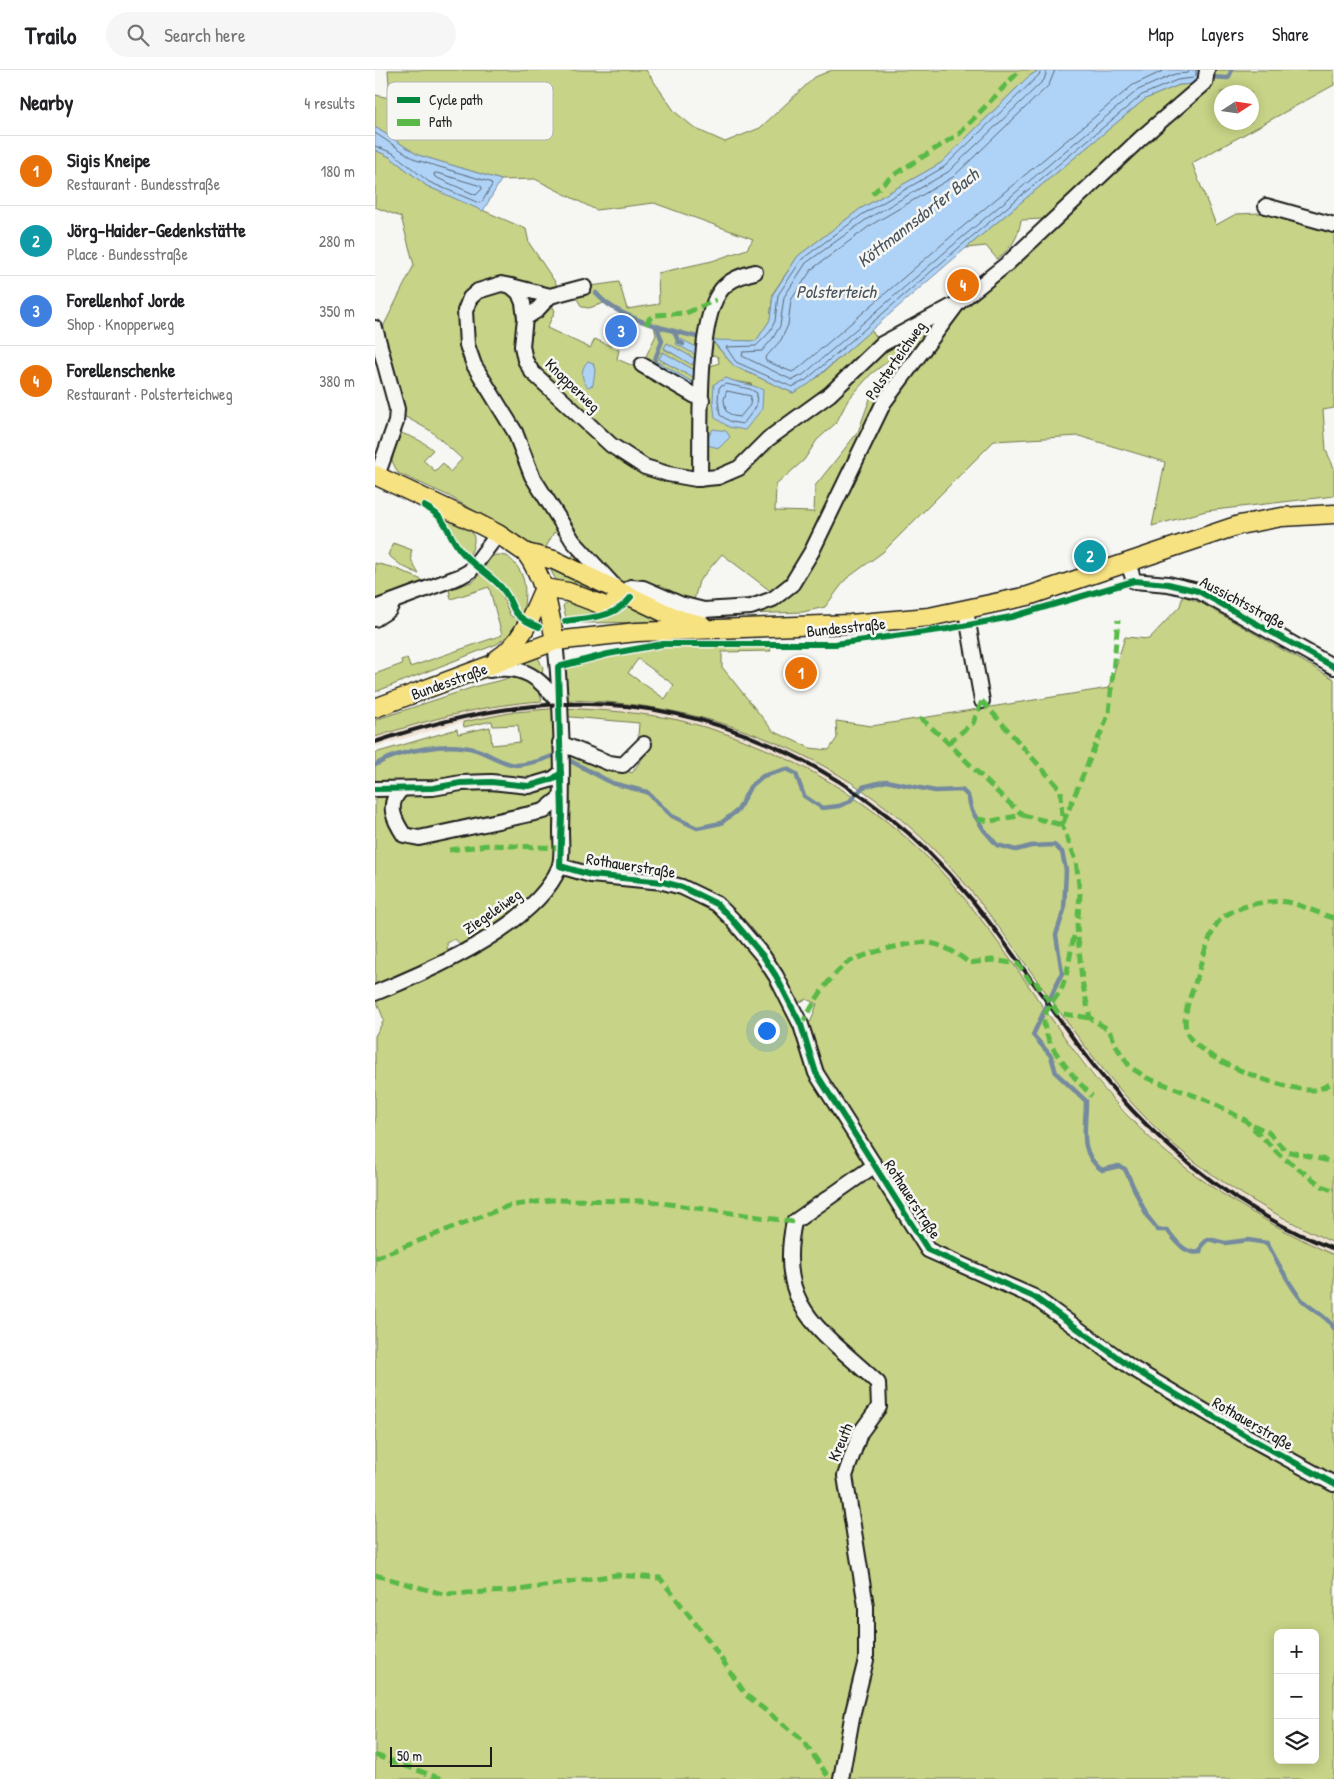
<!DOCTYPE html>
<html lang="en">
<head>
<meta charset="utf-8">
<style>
  :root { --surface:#fff; --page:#f6f6f6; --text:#202124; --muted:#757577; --line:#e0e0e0; --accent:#c8321e }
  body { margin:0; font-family:"Patrick Hand",sans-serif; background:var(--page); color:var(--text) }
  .controls { position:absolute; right:15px; bottom:15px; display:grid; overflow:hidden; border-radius:8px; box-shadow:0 2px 12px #0003 }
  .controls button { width:45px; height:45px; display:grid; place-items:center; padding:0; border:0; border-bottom:1px solid var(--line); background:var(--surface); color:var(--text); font:25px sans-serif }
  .compass { position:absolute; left:839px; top:15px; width:45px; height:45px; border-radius:50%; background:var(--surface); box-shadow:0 2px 12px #0003; rotate:78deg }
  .scale { position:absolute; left:15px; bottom:12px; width:102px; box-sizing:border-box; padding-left:5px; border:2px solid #1c1c1c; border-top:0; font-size:14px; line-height:18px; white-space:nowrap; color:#1c1c1c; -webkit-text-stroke:4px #f6f6f2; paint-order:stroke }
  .you { position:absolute; left:391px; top:960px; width:18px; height:18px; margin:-12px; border:4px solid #fff; border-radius:50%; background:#1a73e8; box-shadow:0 0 0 8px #1a73e833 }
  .badge { display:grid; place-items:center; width:32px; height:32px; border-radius:50%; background:var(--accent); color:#fff; font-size:16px; font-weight:700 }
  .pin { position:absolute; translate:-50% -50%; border:2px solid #fff; box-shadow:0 1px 5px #0006 }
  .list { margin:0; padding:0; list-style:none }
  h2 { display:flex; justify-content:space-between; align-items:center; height:65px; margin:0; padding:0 20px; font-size:21px }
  h2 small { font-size:16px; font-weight:400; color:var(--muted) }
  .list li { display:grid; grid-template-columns:32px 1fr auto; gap:15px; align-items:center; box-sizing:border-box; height:70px; padding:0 20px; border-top:1px solid var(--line) }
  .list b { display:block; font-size:19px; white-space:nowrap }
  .list p { margin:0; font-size:16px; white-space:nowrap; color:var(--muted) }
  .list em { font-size:16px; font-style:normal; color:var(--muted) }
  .icon { flex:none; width:28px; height:28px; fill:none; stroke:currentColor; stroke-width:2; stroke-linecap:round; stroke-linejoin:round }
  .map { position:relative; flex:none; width:959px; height:1709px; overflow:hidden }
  header { display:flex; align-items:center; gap:30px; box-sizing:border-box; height:70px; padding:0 25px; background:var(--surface); border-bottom:1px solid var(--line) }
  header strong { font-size:24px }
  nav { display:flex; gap:28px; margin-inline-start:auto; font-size:18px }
  .search { width:350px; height:45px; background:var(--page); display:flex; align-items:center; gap:12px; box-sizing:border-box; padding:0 18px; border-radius:28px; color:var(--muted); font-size:19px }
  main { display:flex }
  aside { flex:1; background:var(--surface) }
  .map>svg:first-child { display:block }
  .built { fill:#f0e3d5 }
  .green { fill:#c7d386; stroke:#727851; fill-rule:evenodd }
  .water { fill:#afd3f7; stroke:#748a9f }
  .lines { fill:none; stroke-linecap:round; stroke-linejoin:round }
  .shore { stroke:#576574; stroke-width:1 }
  .stream { stroke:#748a9f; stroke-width:4.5 }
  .minor-casing { stroke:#1c1c1c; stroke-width:18 }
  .major-casing { stroke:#1c1c1c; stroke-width:21 }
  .minor { stroke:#f6f6f2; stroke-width:14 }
  .major { stroke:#f7e281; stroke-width:18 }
  .rail { stroke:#1c1c1c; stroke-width:4 }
  .quiet { stroke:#58b947; stroke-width:5; stroke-dasharray:10 5; stroke-linecap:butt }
  .cycleway-casing { stroke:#f6f6f2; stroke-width:9 }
  .cycleway { stroke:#00873e; stroke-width:6 }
  .labels { text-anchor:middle; stroke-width:5; stroke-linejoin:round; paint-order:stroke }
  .street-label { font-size:16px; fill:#1c1c1c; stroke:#f6f6f2 }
  .water-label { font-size:18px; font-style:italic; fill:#48535e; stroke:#f6f6f2 }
  .key { fill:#f6f6f2; stroke:#b5b5b2; stroke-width:1 }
  .key-label { font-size:14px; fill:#1c1c1c }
</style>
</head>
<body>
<header>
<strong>Trailo</strong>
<div class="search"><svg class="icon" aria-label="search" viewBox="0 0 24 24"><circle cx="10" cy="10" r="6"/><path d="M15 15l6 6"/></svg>Search here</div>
<nav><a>Map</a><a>Layers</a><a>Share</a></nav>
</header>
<main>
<aside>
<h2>Nearby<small>4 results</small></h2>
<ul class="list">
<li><span class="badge" style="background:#e8710a">1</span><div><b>Sigis Kneipe</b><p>Restaurant · Bundesstraße</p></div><em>180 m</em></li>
<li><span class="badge" style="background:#0f9aa8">2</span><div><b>Jörg-Haider-Gedenkstätte</b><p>Place · Bundesstraße</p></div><em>280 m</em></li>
<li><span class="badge" style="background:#3f7fe0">3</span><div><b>Forellenhof Jorde</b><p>Shop · Knopperweg</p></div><em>350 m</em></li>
<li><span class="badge" style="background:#e8710a">4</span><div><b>Forellenschenke</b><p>Restaurant · Polsterteichweg</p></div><em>380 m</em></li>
</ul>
</aside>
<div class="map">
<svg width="959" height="1709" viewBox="0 0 959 1709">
  <rect width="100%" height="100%" fill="#f6f6f2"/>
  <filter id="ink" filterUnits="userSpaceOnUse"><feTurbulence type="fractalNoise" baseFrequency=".02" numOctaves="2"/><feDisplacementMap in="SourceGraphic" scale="10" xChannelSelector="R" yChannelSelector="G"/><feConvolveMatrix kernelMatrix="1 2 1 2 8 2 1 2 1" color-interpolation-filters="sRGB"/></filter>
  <g filter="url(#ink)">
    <!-- built -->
    <g class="built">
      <path d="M185,630L259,634L343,651L401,672L438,689L476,712L469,721L413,690L376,673L332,658L273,645L228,640L185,638L140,642L76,655L0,677V667L50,651L115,636Z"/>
      <path d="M493,723L549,769L572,794L596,820L669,922L661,927L629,881L574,810L529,766L486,732Z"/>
      <path d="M684,942L750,1026L789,1066L835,1103L916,1153L959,1173V1185L910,1163L828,1112L782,1074L738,1028L675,948Z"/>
    </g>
    <!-- green -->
    <g class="green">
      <path d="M13,0H271L300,42L321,59L350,72L385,58L440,7L457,0H664L653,7L566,93L485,139L423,186L398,223L395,250L381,271H337L359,296L418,323L443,307L496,260L507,274L583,233L694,134L668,149L646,150C643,169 637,177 622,189L611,176L591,178L770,29L804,15L830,13L839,5L840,0H959V15L817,93L841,155L861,144L885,143L959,163V338L948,340L951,380L959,398V426L831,441L777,456L790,392L704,366L619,371L508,482L471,509L450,537L428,542L372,544L376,537L402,526L347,484L324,511L317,538L256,517L196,490L202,476L198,471L179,462L169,481L161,477L74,426L23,403L17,391L23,362C37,367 47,370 58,380L48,390L60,401L68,393L75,402L87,389L56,361L27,345L7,259L39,195L26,147L0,137V80L15,87L52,116L151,159L154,173L188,224L137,216L150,247L170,231L177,235L180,241L172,258L215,278L220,269L244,280L242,289L265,299L281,265L279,256L229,233L214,238L207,237L200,226L209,217L244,212L252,239L284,234L283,203L337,191L372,179L378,169L279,133L221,140L160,109L126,110L43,85L0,57V25L15,28ZM846,22H876V52H846ZM292,273L320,289L317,294L289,279ZM533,276L540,279L497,323L483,362L440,416L439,442L400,441L401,415L429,390L442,370L461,353L473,330L496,304ZM288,282L321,301L317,307L284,289ZM339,285L343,287L344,293L335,296L332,292L333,287ZM283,293L317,320L280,298ZM351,308L358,311L377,314L338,330Z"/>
      <path d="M63,442C85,453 110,457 94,486L84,474L75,456Z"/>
      <path d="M18,473L37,480C33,488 40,497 44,504L27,496L13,485Z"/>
      <path d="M120,485L132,486C153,503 151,520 148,545L142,541L127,512L109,498L115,488Z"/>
      <path d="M0,493L20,498L60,516L18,531L0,529Z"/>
      <path d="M173,495L235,526V530L182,512Z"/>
      <path d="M106,503L125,520L135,545L145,552L139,561L122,574L0,622V604L27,594L26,590L32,588L35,597L127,565L114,517L76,529L74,520L99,511Z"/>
      <path d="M808,526L826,533L959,609V1173C899,1145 838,1111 788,1065C712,993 661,902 596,821C493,693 347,631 185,630L183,598C217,588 252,578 287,574C322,569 359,574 394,575L396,581L347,582V597L398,661L435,678L454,680L462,668L461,651L497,656L734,618L750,567L774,569L805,536ZM263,589L299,615L290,629L253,603Z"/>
      <path d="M194,529L230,543L191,548L188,536Z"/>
      <path d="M254,533L288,552L206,553L209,550C226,548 243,548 254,533Z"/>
      <path d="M162,585L168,598L167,604L156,597L145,594Z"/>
      <path d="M139,607C152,609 165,617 167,631C109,635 55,649 0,667V650L102,616Z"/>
      <path d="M185,638C225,640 264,642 303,650C397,672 487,722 555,790C583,818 607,850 630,882C677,948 722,1022 784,1076C836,1121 896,1156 959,1185V1709H0V966L9,950L0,927V683L82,659L83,664L115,657L117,675L145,672L143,655L118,656L117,651L89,657L88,652L140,642ZM185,646L264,653L263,666L276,676L257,703L185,673ZM275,804C358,813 387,866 423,933L431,929L442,934L436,951L427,955C400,917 375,869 337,841C318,827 296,821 273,816ZM80,869L90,880L73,889L72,873ZM903,1563H940V1690H903Z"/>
    </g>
    <!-- water -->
    <g class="water">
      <path d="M664,0H826L827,7L820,14L804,15L770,29L591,178L434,314L418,323L359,296L337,270L381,271L395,250L398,224L423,186L485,139L566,93L653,7Z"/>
      <path d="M0,57L43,85L126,110L108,141L52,116L15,87L0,80Z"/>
      <path d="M304,268L325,279L321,285L301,274Z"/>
      <path d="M292,273L320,289L317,295L289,278Z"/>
      <path d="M288,282L321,301L317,307L284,289Z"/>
      <path d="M213,291L218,293L220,300L218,315L213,317C206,310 205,299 213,291Z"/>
      <path d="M283,292L321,314L317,320L280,298Z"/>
      <path d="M351,308C363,314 375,313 388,320L387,339L370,360L354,357L340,348L338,330L339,314Z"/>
      <path d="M338,359L351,361L355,367L344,378L332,375L333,367Z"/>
    </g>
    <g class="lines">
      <!-- shore -->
      <g class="shore">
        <path d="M666,0L664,5L569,97L488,144L427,189L403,225L400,251L394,263L381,276L351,277L361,292L417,317L431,310L588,174L767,25L802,10L818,8L821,5V0"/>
        <path d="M672,0L669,10L573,102L492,149L431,193L409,227L405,256L398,268L387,281L368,282L367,286L417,310L428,305L584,170L763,20L800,4L813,3L815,0"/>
        <path d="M680,0L674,15L578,107L496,155L437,199L416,230L413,255L406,270L390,288L391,291L417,302L424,298L579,164L758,15L790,0"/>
        <path d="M0,63L41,90L115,112L117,115L107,132L104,133L54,112L18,83L0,76"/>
        <path d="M62,103L106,116L107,119L101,125L60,107L59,104Z"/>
        <path d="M351,314L375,319L382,323L381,337L368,354L356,352L345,345L343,330L344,318Z"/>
        <path d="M352,321L376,326L375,335L365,347L358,346L351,341L349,330Z"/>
      </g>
      <!-- stream -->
      <g class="stream">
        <path d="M834,7L853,8L857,0"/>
        <path d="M221,223C242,249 295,260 326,268"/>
        <path d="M282,257L287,271L279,292L285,298"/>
        <path d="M299,261L303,271L308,274"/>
        <path d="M190,688L237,713L272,722L297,746L322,758L346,753L363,740L375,717L388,706L412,699L421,704L429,726L447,738L464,736L474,732L488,717L511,711L560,721L587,720L593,726L597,741L609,760L622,775L641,780L656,776L679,775L687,782L691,800L689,840L681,865L687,903L658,965L676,986L681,1003L711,1031C711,1057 703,1083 727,1100L744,1096L750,1099L772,1146L783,1160H792C801,1171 810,1185 825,1182L827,1175L833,1169L850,1173L873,1170L892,1173C901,1189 915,1217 927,1230C937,1240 952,1246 959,1258"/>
        <path d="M0,695C25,680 74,671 102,680C114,684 130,695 142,695C155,694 168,690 180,685"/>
      </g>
      <!-- minor casing -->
      <g class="minor-casing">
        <g id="minor">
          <path d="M891,136L959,155"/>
          <path d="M136,216L175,226L209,217"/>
          <path d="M150,248L161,241L175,226"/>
          <path d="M0,258L22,339L21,352L2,406"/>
          <path d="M267,295L327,330"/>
          <path d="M325,409C326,365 321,257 344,223C351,211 367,205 380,202"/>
          <path d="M753,493L759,511L793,514L823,521L959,597"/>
          <path d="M241,518L198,471L157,406L140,362L99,295L92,275L90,241L95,228L103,221L126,214L136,216L144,223L148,233L150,248L147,276L150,290L157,302L236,375L270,397L293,404L321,409L343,407L364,398L393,369L455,324L507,274L583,233"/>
          <path d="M248,524L256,517L268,518L305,534L329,540L376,537L398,529L417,514L437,481L509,332L583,233L633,193L766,68L830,13L832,0"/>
          <path d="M0,538L86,506L95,501L123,464"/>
          <path d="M591,541L607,631"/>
          <path d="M0,549L14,540L18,532"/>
          <path d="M114,600C150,594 164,608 185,634"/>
          <path d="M185,673L234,693L248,695L269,674"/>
          <path d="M0,719L58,718L86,713L116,712L154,716L178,709L186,703"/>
          <path d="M26,720C11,734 19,750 29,765L44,768L169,741L186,727"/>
          <path d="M185,796L216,805L288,812L307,817L342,834L357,849L388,886L401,906L426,955L441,1003L553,1180L659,1227L757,1298L873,1367L959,1414"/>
          <path d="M0,923C55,901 160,855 184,798C188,788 186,772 186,760C188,698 187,634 180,571"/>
          <path d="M466,1709L478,1642L491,1590V1536L470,1406L485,1363L504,1337L503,1313C448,1261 400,1239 419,1152L500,1095"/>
        </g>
      </g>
      <!-- major casing -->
      <g class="major-casing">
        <g id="major">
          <path d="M0,405L102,453L123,464L151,483L179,490L290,543L306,550L327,555"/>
          <path d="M151,483C170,509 174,540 180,571"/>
          <path d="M169,518L193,522L233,537L242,530L243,521"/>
          <path d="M122,589C146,575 158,543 169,518"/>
          <path d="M0,638L180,571L262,562L475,554L554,547L653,526L864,455L907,447L959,444"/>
        </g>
      </g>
      <!-- minor -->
      <use href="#minor" class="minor"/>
      <!-- major -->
      <use href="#major" class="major"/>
      <!-- rail -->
      <path class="rail" d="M0,672C62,651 124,636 190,634C344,629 495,706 592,824C632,872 666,926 704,976C768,1064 857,1140 959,1179"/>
      <!-- quiet -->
      <g class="quiet">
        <path d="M497,124L517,106L584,64L645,0"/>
        <path d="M271,255L274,249L281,245L311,243L341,230"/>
        <path d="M607,631L686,720L687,755L701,790L705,824L702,856L707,911L715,948L734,960L743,979L755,997L772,1008L834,1031L870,1050L906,1086L947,1116L959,1121"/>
        <path d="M545,648C582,678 612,715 648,745"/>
        <path d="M573,673L598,653L607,631"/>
        <path d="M602,749L616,751L648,745L687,755"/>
        <path d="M688,753L734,643L743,550"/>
        <path d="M74,780L114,775L186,778"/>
        <path d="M959,848C945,844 933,838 920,834C900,827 860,835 845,850C835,860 825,896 821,910C816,926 805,948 813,965C826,990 910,1021 938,1020C945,1020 953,1015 959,1012"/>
        <path d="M699,866C695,882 694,899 688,915C684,926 670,938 669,949C667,973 701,1010 717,1026"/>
        <path d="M426,955C439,934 451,909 472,893C484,885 539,870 554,873C569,875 583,884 594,893L617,890L643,894L658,915L661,913L683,943L715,948"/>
        <path d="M878,1055L893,1062L911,1081L959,1092"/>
        <path d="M0,1188L133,1136L176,1130L273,1131L419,1152"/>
        <path d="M0,1505L68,1524L137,1521L241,1505L285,1508L332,1568L371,1625L427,1669L455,1709"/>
        <path d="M0,1685L67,1709"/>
      </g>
      <!-- cycleway casing -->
      <g class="cycleway-casing">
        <g id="cycleway">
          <path d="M49,436C74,449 70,461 85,480C95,493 111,502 123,514C144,534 128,543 164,557"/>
          <path d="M190,551C216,547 239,549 256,527"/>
          <path d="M959,597L823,521L793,514L759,511L636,547L572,559L460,574H288L233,584L183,597L187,745L185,796L216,805L288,812L307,817L342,834L357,849L388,886L401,906L426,955L441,1003L553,1180L659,1227L757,1298L873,1367L959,1414"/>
          <path d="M0,719L58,718L86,713L116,712L154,716L178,709L186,703"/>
        </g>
      </g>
      <!-- cycleway -->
      <use href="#cycleway" class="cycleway"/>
    </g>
  </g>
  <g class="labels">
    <!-- street labels -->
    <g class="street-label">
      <text transform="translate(520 290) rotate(-55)" y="6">Polsterteichweg</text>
      <text transform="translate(198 315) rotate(44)" y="6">Knopperweg</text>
      <text transform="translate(868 532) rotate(28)" y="6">Aussichtsstraße</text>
      <text transform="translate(471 557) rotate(-6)" y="6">Bundesstraße</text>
      <text transform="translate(74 611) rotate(-20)" y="6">Bundesstraße</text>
      <text transform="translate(256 795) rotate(9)" y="6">Rothauerstraße</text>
      <text transform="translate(117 841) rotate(-35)" y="6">Ziegeleiweg</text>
      <text transform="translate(538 1129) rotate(57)" y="6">Rothauerstraße</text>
      <text transform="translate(878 1353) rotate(30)" y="6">Rothauerstraße</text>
      <text transform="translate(465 1372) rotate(-67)" y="6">Kreuth</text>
    </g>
    <!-- water labels -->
    <g class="water-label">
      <text transform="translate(543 148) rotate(-38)" y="6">Köttmannsdorfer Bach</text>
      <text x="461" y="228">Polsterteich</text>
    </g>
  </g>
  <!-- legend -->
  <rect x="12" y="12" width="166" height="58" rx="8" class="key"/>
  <rect x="22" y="27" width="23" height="6" fill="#00873e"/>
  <rect x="22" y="49" width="23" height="7" fill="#58b947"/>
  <g class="key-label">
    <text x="54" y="35">Cycle path</text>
    <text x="54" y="57">Path</text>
  </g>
</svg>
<div class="controls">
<button>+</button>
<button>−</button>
<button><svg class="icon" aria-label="layers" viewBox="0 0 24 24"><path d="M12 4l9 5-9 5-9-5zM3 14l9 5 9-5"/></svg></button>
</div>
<svg class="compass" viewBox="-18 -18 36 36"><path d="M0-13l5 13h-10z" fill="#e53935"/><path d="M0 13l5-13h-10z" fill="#757577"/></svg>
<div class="scale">50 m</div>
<div class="you"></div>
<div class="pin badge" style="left:426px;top:603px;background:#e8710a">1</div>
<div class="pin badge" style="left:715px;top:486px;background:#0f9aa8">2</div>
<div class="pin badge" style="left:246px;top:261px;background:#3f7fe0">3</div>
<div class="pin badge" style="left:588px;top:215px;background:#e8710a">4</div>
</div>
</main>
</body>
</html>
